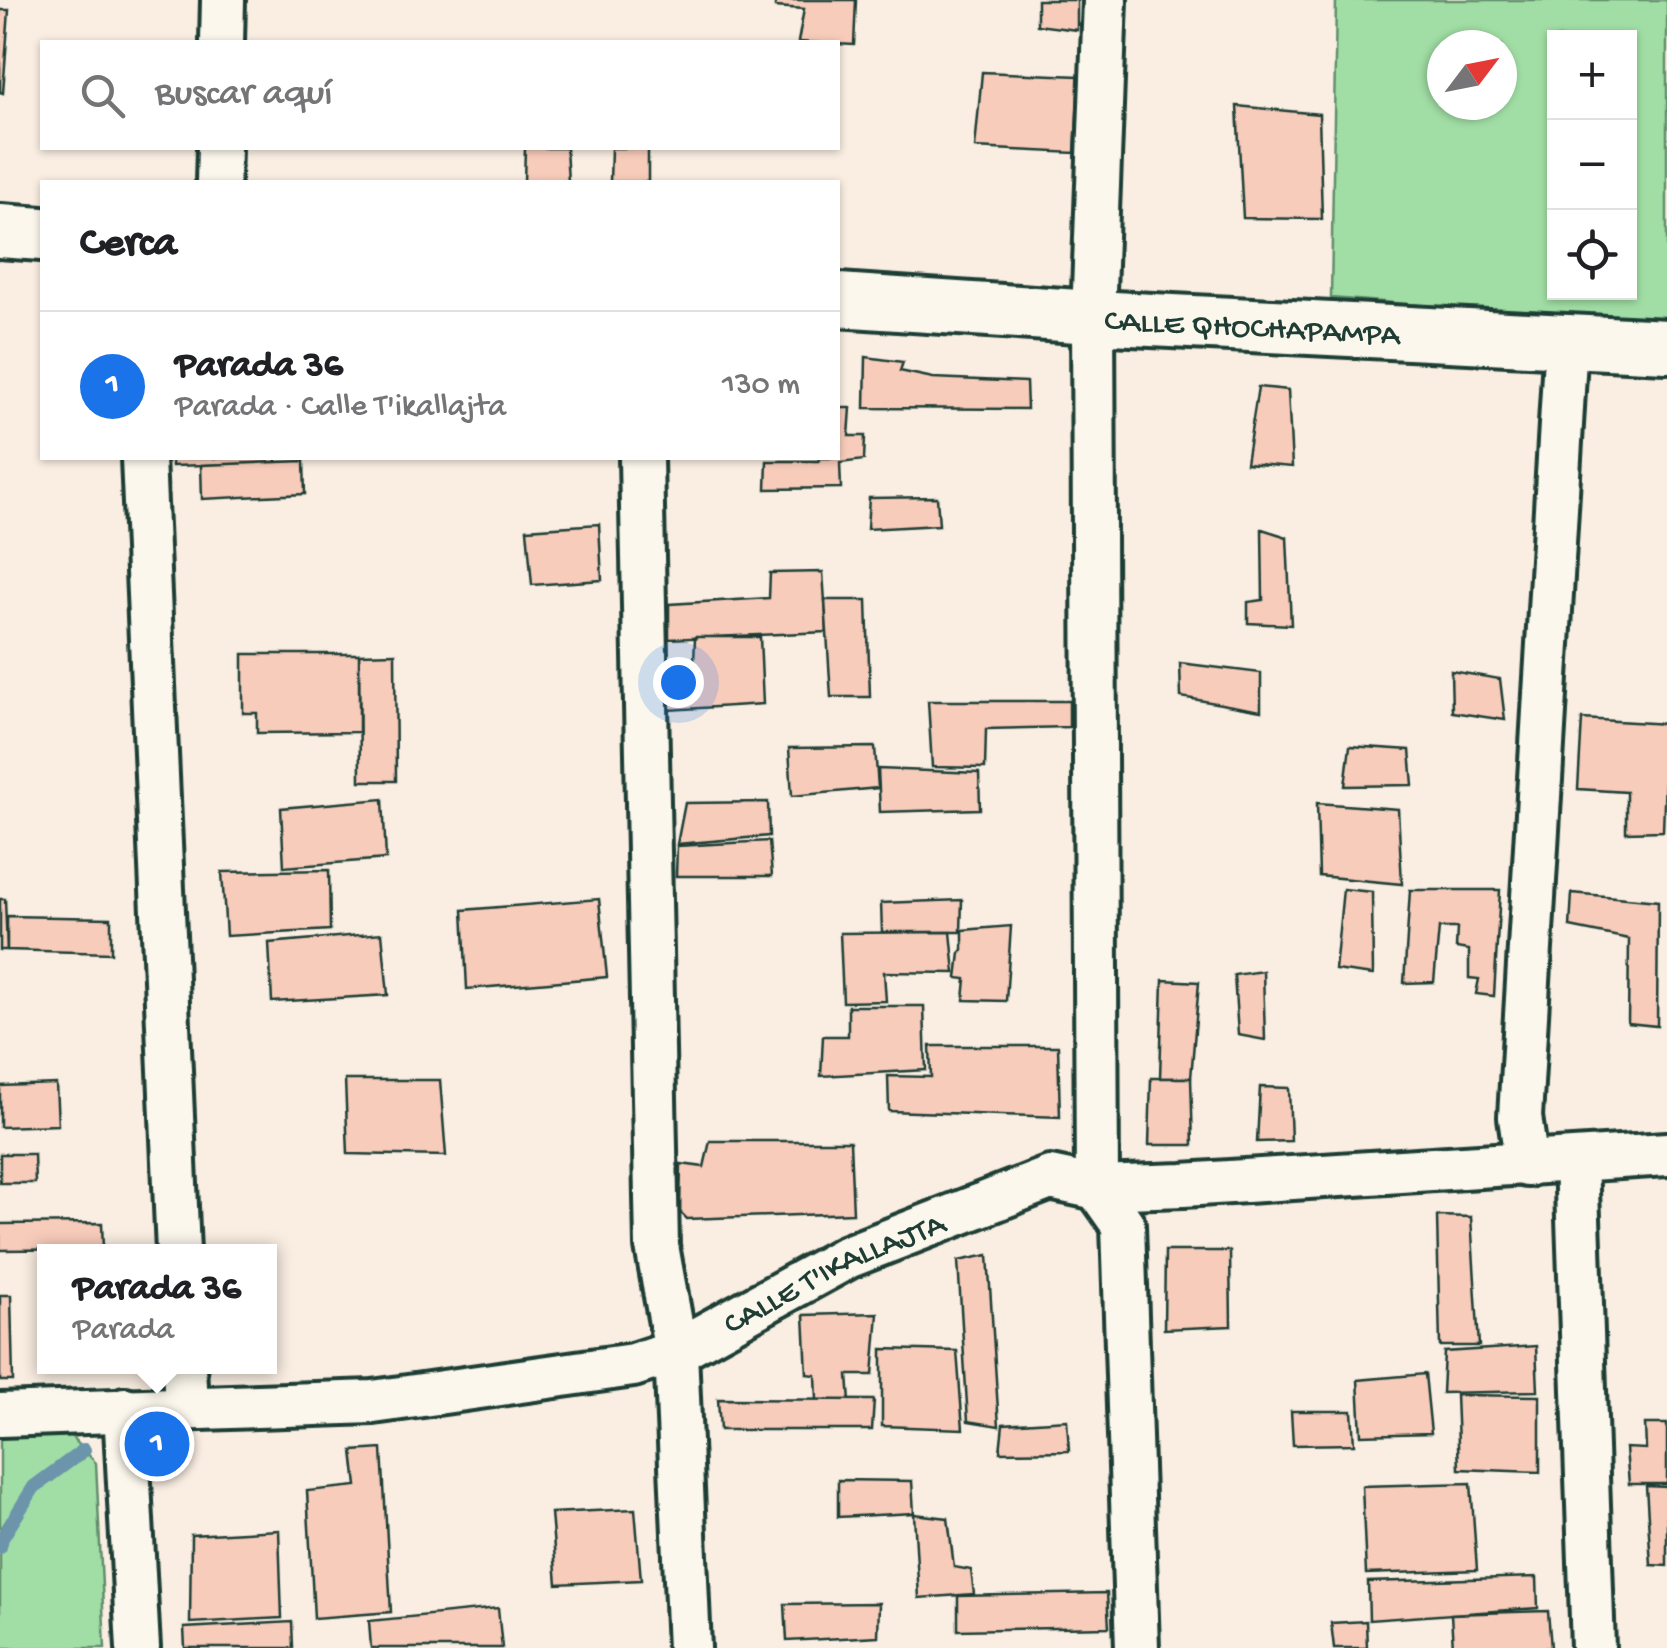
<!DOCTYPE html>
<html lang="es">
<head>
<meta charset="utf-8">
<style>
  :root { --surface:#fff; --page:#f2f2f2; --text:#202124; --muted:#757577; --line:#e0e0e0; --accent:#1a73e8 }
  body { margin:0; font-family:"Gochi Hand",sans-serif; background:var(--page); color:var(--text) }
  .controls { position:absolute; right:30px; top:30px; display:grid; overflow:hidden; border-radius:0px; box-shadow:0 2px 8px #0004 }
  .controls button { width:90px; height:90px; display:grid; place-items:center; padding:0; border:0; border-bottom:2px solid var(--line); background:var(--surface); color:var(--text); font:50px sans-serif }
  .compass { position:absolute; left:1427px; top:30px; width:90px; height:90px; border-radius:50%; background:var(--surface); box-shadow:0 2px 8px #0004; rotate:58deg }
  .you { position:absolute; left:678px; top:682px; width:35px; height:35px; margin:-25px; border:8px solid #fff; border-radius:50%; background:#1a73e8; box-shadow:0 0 0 15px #1a73e833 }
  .badge { display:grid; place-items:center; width:65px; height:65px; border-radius:50%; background:var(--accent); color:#fff; font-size:32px; font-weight:700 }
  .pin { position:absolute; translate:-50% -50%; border:5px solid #fff; box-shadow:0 2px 10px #0006 }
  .popup { position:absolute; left:37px; top:1244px; width:240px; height:130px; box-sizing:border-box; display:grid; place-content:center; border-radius:0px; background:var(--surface); filter:drop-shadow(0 2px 8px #0005); font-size:32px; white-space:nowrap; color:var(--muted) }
  .popup b { font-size:38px; color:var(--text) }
  .popup::after { content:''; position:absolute; left:50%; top:100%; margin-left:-20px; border:20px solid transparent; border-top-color:var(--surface) }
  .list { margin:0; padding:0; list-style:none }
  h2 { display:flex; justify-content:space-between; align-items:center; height:130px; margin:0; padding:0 40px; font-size:42px }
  h2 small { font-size:32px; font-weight:400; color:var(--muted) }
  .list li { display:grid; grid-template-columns:65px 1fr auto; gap:30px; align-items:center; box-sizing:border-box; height:150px; padding:0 40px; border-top:2px solid var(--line) }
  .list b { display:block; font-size:38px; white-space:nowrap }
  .list p { margin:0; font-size:32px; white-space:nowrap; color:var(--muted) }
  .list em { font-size:32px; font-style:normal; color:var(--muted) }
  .icon { flex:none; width:55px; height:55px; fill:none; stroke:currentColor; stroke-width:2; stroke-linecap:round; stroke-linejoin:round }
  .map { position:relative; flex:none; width:1667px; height:1648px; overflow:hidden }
  .search { position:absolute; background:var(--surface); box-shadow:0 2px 8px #0004; left:40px; top:40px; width:800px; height:110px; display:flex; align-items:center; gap:25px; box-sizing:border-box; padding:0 35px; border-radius:0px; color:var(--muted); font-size:38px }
  .panel { position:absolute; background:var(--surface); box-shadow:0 2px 8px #0004; left:40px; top:180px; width:800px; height:280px; border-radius:0px }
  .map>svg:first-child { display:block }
  .green { fill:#a1dea5; stroke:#608e6c; stroke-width:2.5; fill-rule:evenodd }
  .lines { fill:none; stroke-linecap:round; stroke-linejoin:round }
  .stream { stroke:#6c95ab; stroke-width:14 }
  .building { fill:#f8ccbb; stroke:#1f3d34; stroke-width:2.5 }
  .minor-casing { stroke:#1f3d34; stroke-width:50 }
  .tertiary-casing { stroke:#1f3d34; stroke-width:60 }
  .minor { stroke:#fbf7ec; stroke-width:42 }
  .tertiary { stroke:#fbf7ec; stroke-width:52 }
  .labels { text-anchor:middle; stroke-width:9; stroke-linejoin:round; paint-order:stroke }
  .street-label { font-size:32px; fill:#1f3d34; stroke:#fbf7ec }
</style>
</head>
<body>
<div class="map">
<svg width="1667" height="1648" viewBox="0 0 1667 1648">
  <rect width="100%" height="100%" fill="#faeee2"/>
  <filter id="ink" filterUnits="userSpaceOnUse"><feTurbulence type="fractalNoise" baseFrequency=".01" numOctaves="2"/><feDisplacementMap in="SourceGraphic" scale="20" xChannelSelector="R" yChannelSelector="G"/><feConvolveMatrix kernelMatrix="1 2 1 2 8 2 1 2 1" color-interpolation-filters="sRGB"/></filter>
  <g filter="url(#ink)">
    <!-- green -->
    <g class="green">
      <path d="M1336,0H1667V324L1331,298ZM1554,38H1630V292H1554ZM1442,45H1502V105H1442Z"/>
      <path d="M69,1434L96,1463L105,1648H0V1438Z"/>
    </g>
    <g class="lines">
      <!-- stream -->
      <path class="stream" d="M0,1547L2,1538L34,1487L84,1450"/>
    </g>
    <!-- building -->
    <g class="building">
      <path d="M775,0H856L854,45L798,42L804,9L775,7Z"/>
      <path d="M1037,0H1077V30L1037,25Z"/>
      <path d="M0,10H9L3,93L0,92Z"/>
      <path d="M982,72L1079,76L1075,153L975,148Z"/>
      <path d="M1237,106L1319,114L1322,219L1243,218Z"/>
      <path d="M525,148H566L568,182H524Z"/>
      <path d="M611,148H648V182H610Z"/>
      <path d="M866,357L903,362L900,371L933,378L1026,382L1027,409L865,408Z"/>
      <path d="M1258,387L1288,390L1292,467L1246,463Z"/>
      <path d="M838,408H851L849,436H865L864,460L840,463L841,488L766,489L767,461H819V458H838Z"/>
      <path d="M172,458H276V463L172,466Z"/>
      <path d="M304,461L305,494L202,499L201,465Z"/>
      <path d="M937,497L939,525L867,529L869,498Z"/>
      <path d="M599,524L602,580L532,585L527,529Z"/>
      <path d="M1262,529L1287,537L1291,625L1248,623V602L1263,600Z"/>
      <path d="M823,572L827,632L669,639V604L769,598L770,573Z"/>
      <path d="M825,600H867L870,697H831Z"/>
      <path d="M695,637H760L763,704L669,710L670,692L693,689Z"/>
      <path d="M395,653L396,781H360L359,654Z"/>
      <path d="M243,654H359V732L257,733V713H243Z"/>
      <path d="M1180,663L1261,673V711L1181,697Z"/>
      <path d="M1451,671L1500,679L1505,720L1452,712Z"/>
      <path d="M928,701H1069V727L986,729L985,768L932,767Z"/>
      <path d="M1582,719L1667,724L1663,831L1626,832V792L1578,789Z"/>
      <path d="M1350,746L1410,750L1413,785L1345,786Z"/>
      <path d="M875,747L878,788L792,796L789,748Z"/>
      <path d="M878,769L979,773L980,809L880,812Z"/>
      <path d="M383,799L386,859L284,867L281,808Z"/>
      <path d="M768,802L769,836L677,844L685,803Z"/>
      <path d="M1317,803L1398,809L1402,884L1319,876Z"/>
      <path d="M769,841L772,876H676L677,846Z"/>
      <path d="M329,870L330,930L226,936L222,872Z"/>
      <path d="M1343,889L1372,892L1373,975L1335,970Z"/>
      <path d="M1410,890H1500L1494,996L1476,994L1479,979L1469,978V950L1456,948L1457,928H1439L1434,982L1404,983Z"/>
      <path d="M1572,893L1658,901L1657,1026L1628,1023L1629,939L1570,927Z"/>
      <path d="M0,899H5L7,950H0Z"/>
      <path d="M599,899L607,977L467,989L463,910Z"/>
      <path d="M962,900L961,932H882L881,903Z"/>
      <path d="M7,916L111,918V953L7,950Z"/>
      <path d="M1011,926L1006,1001L964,1000L966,979L957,978L960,953L963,950V930Z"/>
      <path d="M951,932L955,973L884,972L886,1001L843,1002L840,933Z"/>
      <path d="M382,933L388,995L272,1002L269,943Z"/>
      <path d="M1263,971L1265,1040L1238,1035L1234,975Z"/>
      <path d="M1163,980L1199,982L1191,1078H1160Z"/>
      <path d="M848,1006H924L926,1070L821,1076L823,1036H848Z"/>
      <path d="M930,1046H1058L1060,1117L889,1111L888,1076L931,1077Z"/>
      <path d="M1151,1078H1191L1193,1145H1149Z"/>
      <path d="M345,1080H440L446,1156L348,1154Z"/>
      <path d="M56,1084L58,1125L0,1127V1086Z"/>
      <path d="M1260,1087L1289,1088L1291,1141L1257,1142Z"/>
      <path d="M710,1141H850L853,1213L687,1219L680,1212L681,1164L704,1167Z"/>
      <path d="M0,1154H34L35,1183H0Z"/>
      <path d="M1437,1216L1471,1217L1479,1346H1440Z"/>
      <path d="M102,1223L103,1249L0,1250V1224Z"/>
      <path d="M1165,1251H1230L1231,1326L1164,1329Z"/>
      <path d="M988,1255L999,1426L968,1421L958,1261Z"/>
      <path d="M0,1295H11L13,1381H0Z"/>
      <path d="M878,1313L873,1375H848L850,1402L817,1400L816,1375L807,1374L804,1315Z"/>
      <path d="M1536,1346L1538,1391L1442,1393L1444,1352Z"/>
      <path d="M882,1349L957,1351L963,1429L882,1426Z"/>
      <path d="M1425,1374L1431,1433L1361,1435L1358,1380Z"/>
      <path d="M1456,1395L1540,1396V1472L1459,1469Z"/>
      <path d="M718,1399L874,1400L872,1430H720Z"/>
      <path d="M1291,1411H1352L1354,1444L1293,1445Z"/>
      <path d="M1067,1420L1069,1451L1000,1452L1003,1424Z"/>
      <path d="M1645,1424H1667V1484H1629L1626,1448L1646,1449Z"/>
      <path d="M382,1449L391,1612L314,1618L307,1491L357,1486L353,1451Z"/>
      <path d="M838,1480L912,1481L914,1513L838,1517Z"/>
      <path d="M1471,1483L1477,1570L1366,1574L1362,1486Z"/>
      <path d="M1646,1486L1667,1487V1566L1651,1565Z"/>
      <path d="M635,1509L641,1580L557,1584L551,1513Z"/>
      <path d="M914,1514L948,1518L954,1567L971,1570L974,1594L919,1598Z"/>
      <path d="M279,1530L282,1618L190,1623L191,1535Z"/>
      <path d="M1537,1577L1538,1608L1369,1620L1368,1582Z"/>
      <path d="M1107,1593L1109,1627L958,1630V1596Z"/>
      <path d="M879,1603L878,1636L787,1641L785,1604Z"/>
      <path d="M498,1608L502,1648H371L369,1621Z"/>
      <path d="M1548,1611L1551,1648H1453L1451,1614Z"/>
      <path d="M1366,1621L1367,1648H1334L1331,1623Z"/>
      <path d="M292,1622L293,1648H185L184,1628Z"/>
    </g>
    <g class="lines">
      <!-- minor casing -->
      <g class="minor-casing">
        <g id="minor">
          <path d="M1105,0L1093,317L1097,1188L1123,1225L1137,1648"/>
          <path d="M222,42L223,0"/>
          <path d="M218,182L219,148"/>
          <path d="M143,458L178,1252"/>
          <path d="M641,458L657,1246L676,1351L689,1648"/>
          <path d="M1576,1161L1593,1648"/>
          <path d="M1527,1165L1520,1117L1566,340"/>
          <path d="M184,1366L186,1407"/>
          <path d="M125,1409L138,1648"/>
          <path id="s1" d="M0,1415L373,1402L633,1365L676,1351L847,1257L1050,1178L1097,1188L1183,1185L1667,1154"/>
        </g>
      </g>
      <!-- tertiary casing -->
      <g class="tertiary-casing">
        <g id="tertiary">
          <path d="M0,231L42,234"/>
          <path id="s2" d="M838,300L1093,317L1667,346"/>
        </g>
      </g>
      <!-- minor -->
      <use href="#minor" class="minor"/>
      <!-- tertiary -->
      <use href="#tertiary" class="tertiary"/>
    </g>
  </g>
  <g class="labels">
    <!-- street labels -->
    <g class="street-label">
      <text dy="11" stroke="none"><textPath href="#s2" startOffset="415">CALLE QHOCHAPAMPA</textPath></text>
      <text dy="11" stroke="none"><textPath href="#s1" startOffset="858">CALLE T'IKALLAJTA</textPath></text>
    </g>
  </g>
</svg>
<div class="controls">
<button>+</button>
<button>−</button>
<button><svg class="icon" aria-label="locate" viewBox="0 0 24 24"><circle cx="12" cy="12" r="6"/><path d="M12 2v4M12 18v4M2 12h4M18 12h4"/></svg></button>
</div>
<svg class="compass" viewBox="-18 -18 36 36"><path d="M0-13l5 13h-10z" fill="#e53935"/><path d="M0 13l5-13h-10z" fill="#757577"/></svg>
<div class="you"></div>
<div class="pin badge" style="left:157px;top:1444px">1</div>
<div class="popup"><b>Parada 36</b>Parada</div>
<div class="search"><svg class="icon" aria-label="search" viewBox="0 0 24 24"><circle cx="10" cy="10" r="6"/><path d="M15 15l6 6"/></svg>Buscar aquí</div>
<section class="panel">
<h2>Cerca<small></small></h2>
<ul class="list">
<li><span class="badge">1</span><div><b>Parada 36</b><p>Parada · Calle T'ikallajta</p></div><em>130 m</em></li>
</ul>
</section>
</div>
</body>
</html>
